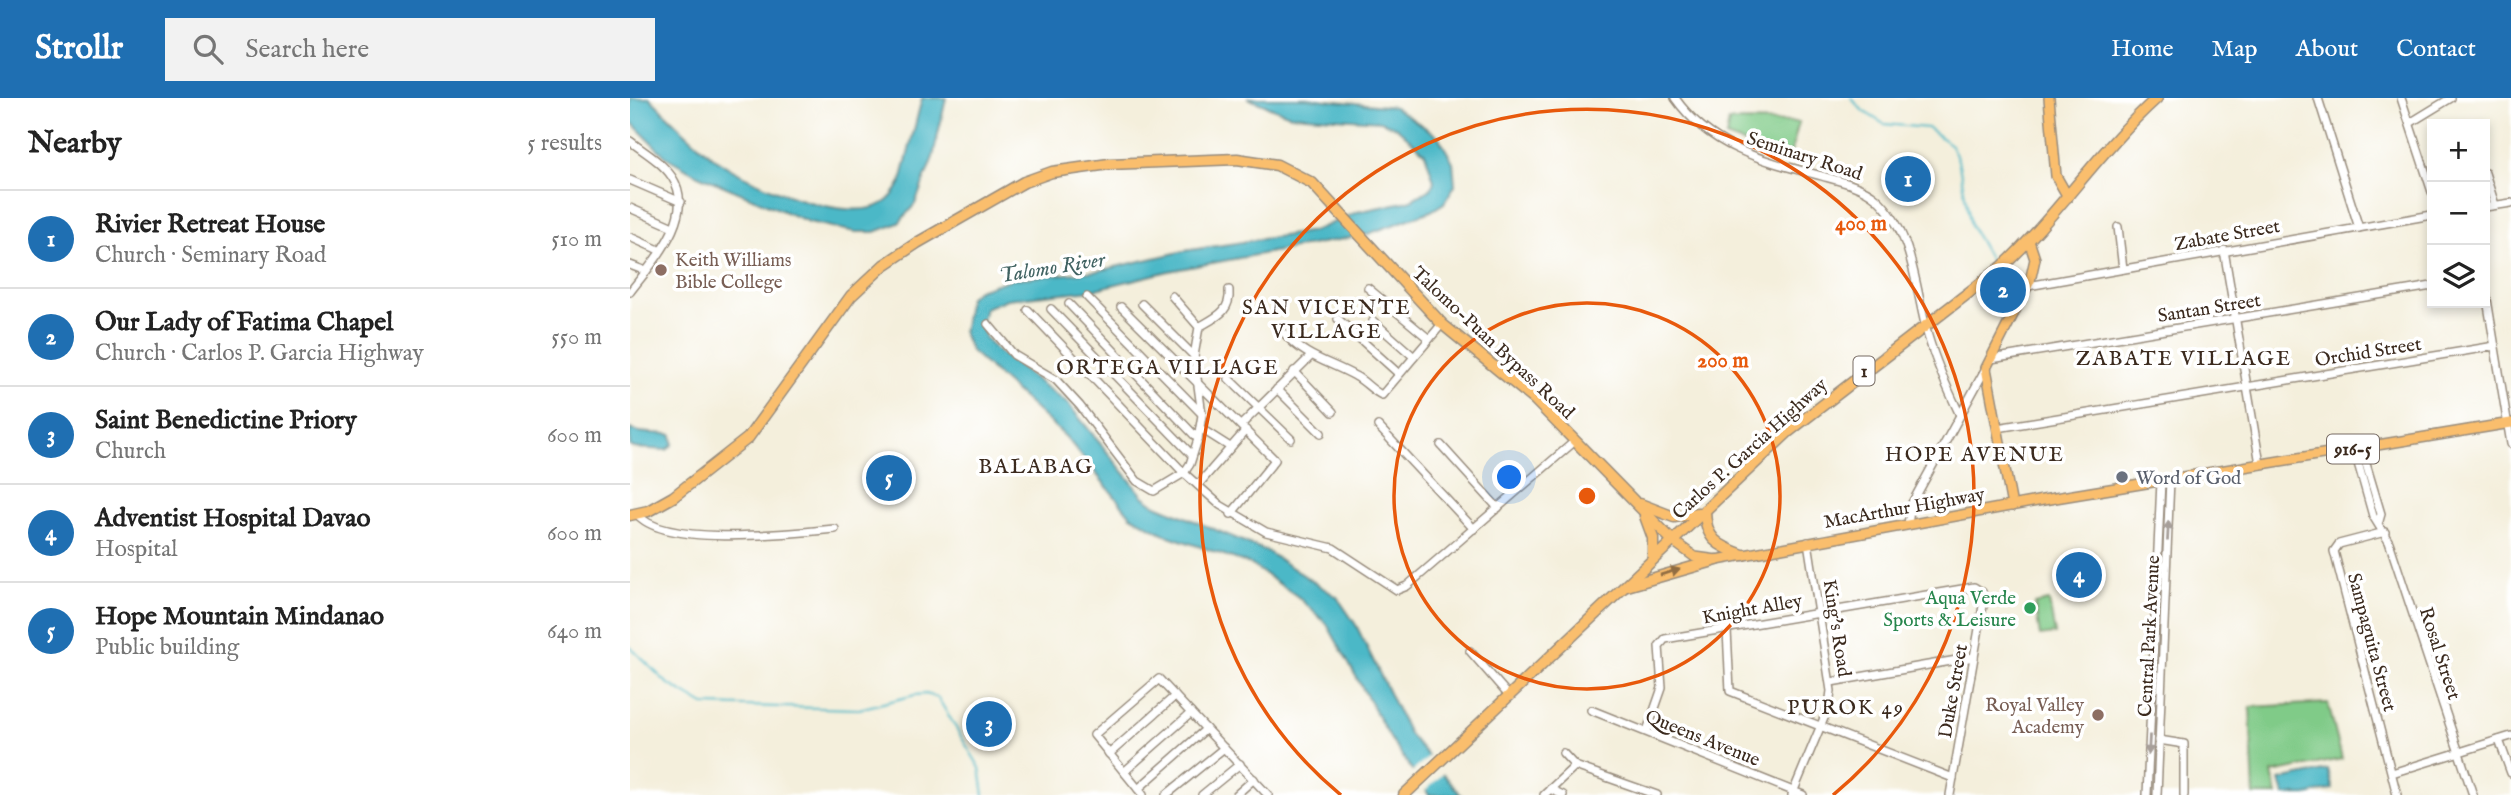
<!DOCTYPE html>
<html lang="en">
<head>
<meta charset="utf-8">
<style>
  :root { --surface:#fff; --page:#f2f2f2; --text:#222; --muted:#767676; --line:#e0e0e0; --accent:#1f6fb2 }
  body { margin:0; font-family:"IM FELL English",serif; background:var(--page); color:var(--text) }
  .controls { position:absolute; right:21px; top:21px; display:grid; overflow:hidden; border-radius:0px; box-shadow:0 4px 10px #0003 }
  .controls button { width:63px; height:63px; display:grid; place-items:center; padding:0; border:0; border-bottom:2px solid var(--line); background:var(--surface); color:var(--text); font:35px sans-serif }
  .you { position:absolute; left:880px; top:380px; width:24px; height:24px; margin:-18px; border:5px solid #fff; border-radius:50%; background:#1a73e8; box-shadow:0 0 0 10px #1a73e833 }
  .badge { display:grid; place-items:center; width:46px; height:46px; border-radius:50%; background:var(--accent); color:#fff; font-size:23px; font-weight:700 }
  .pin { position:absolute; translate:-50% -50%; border:4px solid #fff; box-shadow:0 2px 7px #0006 }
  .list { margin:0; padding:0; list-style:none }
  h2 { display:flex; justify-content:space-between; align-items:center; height:91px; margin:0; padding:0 28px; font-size:30px }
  h2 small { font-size:23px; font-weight:400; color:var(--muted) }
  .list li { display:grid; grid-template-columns:46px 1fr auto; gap:21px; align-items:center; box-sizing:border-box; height:98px; padding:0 28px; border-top:2px solid var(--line) }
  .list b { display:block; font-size:26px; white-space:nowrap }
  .list p { margin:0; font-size:23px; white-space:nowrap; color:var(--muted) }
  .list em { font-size:23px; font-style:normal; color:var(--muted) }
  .icon { flex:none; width:38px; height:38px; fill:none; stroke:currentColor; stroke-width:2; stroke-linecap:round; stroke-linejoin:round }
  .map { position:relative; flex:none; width:1881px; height:697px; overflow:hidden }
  header { display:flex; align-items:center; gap:42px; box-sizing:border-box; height:98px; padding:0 35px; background:var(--accent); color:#fff }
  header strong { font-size:33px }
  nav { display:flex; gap:38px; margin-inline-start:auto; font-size:24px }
  .search { width:490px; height:63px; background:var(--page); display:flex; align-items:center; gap:18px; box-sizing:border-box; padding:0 24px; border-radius:0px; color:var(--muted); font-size:26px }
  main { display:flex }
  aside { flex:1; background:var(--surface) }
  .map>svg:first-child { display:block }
  .green { fill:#80cb88; stroke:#5e7a53; stroke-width:2 }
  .water { fill:#4bb8c7; stroke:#437172; stroke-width:2 }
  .pier { fill:#f4efdc }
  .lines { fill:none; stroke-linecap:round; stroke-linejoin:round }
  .stream { stroke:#4bb8c7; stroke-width:2 }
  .minor-casing { stroke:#988c7d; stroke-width:10 }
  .major-casing { stroke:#988c7d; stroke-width:12 }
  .highway-casing { stroke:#988c7d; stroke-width:13 }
  .minor { stroke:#fff; stroke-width:7 }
  .major { stroke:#fabe6d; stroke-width:9 }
  .highway { stroke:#fabe6d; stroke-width:10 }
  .oneway { fill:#a79f9a }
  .oneway2 { fill:#916d42 }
  .ring { fill:none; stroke:#e8590c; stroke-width:3.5 }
  .education-dot { fill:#8d6e63; stroke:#fff; stroke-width:2.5 }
  .worship-dot { fill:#6b7280; stroke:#fff; stroke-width:2.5 }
  .leisure-dot { fill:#2e9e5b; stroke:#fff; stroke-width:2.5 }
  .labels { text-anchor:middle; stroke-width:7; stroke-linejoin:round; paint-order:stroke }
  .shield { fill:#fff; stroke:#766a62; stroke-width:2 }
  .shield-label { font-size:18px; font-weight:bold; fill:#3b2a1e }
  .street-label { font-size:19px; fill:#3b2a1e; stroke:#fff }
  .education-label { font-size:19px; fill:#785e54; stroke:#fff; text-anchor:start }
  .worship-label { font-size:19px; fill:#5b616d; stroke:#fff; text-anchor:start }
  .leisure-label { font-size:19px; fill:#27864d; stroke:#fff; text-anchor:end }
  .water-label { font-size:21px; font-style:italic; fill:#416362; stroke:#fff }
  .neighbourhood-label { font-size:21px; letter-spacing:2px; fill:#3b2a1e; stroke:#fff }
  .centre { fill:#e8590c; stroke:#fff; stroke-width:3.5 }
  .ring-label { font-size:21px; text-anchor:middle; font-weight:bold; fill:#e8590c; stroke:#fff; stroke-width:7; stroke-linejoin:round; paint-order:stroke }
</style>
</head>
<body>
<header>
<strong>Strollr</strong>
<div class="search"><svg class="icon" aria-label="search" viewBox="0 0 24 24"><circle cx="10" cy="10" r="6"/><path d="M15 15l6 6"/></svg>Search here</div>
<nav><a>Home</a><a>Map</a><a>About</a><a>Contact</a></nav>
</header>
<main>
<aside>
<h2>Nearby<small>5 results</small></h2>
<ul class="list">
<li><span class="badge">1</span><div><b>Rivier Retreat House</b><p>Church · Seminary Road</p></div><em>510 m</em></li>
<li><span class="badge">2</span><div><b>Our Lady of Fatima Chapel</b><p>Church · Carlos P. Garcia Highway</p></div><em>550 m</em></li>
<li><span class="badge">3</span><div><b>Saint Benedictine Priory</b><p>Church</p></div><em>600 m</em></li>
<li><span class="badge">4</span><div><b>Adventist Hospital Davao</b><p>Hospital</p></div><em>600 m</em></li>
<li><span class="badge">5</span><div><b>Hope Mountain Mindanao</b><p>Public building</p></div><em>640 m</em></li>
</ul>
</aside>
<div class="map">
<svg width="1881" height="697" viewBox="0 0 1881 697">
  <rect width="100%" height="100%" fill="#fff"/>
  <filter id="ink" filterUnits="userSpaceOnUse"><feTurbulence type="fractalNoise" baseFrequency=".0143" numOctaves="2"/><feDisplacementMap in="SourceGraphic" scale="14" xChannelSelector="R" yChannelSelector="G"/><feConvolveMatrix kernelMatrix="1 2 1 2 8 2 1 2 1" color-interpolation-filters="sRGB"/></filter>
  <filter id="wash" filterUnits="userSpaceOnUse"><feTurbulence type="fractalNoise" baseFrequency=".00686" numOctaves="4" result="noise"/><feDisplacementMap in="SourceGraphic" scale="28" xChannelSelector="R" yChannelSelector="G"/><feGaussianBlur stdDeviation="1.57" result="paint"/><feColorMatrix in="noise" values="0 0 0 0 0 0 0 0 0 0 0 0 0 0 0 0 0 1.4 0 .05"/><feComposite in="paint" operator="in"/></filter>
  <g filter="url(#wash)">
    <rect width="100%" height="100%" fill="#f4efdc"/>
    <!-- green -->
    <g class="green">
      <path d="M1099,23L1169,24L1159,62L1096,39Z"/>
      <path d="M1419,503L1425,536L1410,538L1405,506Z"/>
      <path d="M1698,605L1712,661L1642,675L1647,697H1624L1620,609Z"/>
    </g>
    <!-- water -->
    <g class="water">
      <path d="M0,0H20C39,19 66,47 87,62C120,86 216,127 254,105C262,100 267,92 271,84L292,0H316L303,59L285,106L269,125L245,134H225L179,124L68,77L36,59L0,23Z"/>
      <path d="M617,0H677L764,9L808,38L823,64L825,87L814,105L801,113L735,137L539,173L462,192L377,201L355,210L351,226L355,239L365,251L438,306L513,398L524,406L636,453L707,499L726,527L779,636L831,697H799L760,640L697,526L667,498L620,466L536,437L501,418L436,339L341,253L333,235L339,199L348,192L382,181L468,173L554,153L684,133L727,114L779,103L801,91L804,83L795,55L767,30L751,23L660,17Z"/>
      <path d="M0,331C14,338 28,333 42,337L43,346L37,352L4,350L0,348Z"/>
      <path d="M1698,672L1703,691L1676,697H1654L1650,682Z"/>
    </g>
    <!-- pier -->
    <path class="pier" d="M800,657L815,674L793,695L779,677Z"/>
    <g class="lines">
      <!-- stream -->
      <g class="stream">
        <path d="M1221,0L1233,13L1254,26L1298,30L1321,47L1328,62L1341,128L1360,162"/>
        <path d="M0,549L37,585L74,607L229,611L285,597L296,596L308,600L350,670L354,697"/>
      </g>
    </g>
  </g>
  <g filter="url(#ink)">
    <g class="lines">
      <!-- minor casing -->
      <g class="minor-casing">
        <g id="minor">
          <path d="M1045,0C1081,51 1135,63 1192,78C1210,83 1232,88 1246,100C1284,134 1285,192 1298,238C1306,265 1318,292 1330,317"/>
          <path d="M1688,0L1729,130"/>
          <path d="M1771,0L1802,94"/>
          <path d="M1780,25L1821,0"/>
          <path d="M0,43C14,54 32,64 42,79C67,117 23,164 0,194"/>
          <path d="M1855,75L1865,107"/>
          <path d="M0,82L51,104"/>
          <path d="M1855,109L1881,105"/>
          <path d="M0,110L43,129"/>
          <path d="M1488,129L1493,171"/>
          <path d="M0,139L29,152"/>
          <path d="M1594,152L1630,366"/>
          <path d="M0,167L16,173"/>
          <path d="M1398,188L1802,117"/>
          <path d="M1855,189L1881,346"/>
          <path d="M738,190L799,241"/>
          <path d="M457,199L572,316"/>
          <path d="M439,206L568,341"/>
          <path d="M512,206L564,258"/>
          <path d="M491,209L645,362L601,416"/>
          <path d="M421,211L562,357"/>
          <path d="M398,212L554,375L590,407L636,434L703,450L767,492L777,488L945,343"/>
          <path d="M708,221L769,276"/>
          <path d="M743,223L784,259"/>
          <path d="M358,226L384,257L426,282L450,308L507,383L524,393L554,375L560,366L568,341L572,317L564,258L569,229L542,198"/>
          <path d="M569,229C586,219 601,214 599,192"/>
          <path d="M655,236C674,259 700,264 725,278C735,283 742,293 752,297L812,226"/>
          <path d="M1361,261L1802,188"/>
          <path d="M664,273L703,314"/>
          <path d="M599,281L661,341"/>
          <path d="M647,291L691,335"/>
          <path d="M611,327L680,259"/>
          <path d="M748,328L844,431"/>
          <path d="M570,330L600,349"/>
          <path d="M1367,330L1865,248"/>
          <path d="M811,347L868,410"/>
          <path d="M1731,349L1751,416L1749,423"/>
          <path d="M1724,351L1743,418L1759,444L1843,697"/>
          <path d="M568,387L616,332"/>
          <path d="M7,416C34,450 163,435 205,431"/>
          <path d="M1278,426L1281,407L1356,270"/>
          <path d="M1755,434L1709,446L1704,453L1767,697"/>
          <path d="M1097,532L1100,593L1323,680"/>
          <path d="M840,553L880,599"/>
          <path d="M1201,584L1344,559"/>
          <path d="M961,612L1173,697"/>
          <path d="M1017,633L1032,590L1029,548L1035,541L1344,489L1352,494L1354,502L1320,697"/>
          <path d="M1529,642L1554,646V697"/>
          <path d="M1869,642L1881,675"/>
          <path d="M933,655L945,668L1027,697"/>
          <path d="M479,656L545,598"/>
          <path d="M494,674L561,615"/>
          <path d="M1762,675L1881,638"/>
          <path d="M508,691L576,631"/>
          <path d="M920,691L933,697"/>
          <path d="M513,697L464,637L529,581L638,697"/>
          <path d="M536,697L594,650"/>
          <path d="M572,697L610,666"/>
          <path d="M606,697L624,681"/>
          <path d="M914,697L945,668"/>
          <path d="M1162,697L1199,608L1201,593L1178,444"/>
          <path d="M1517,697L1531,383"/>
          <path d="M1527,697L1540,381"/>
        </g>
      </g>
      <!-- major casing -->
      <g class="major-casing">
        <g id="major">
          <path d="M1419,0L1426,78L1438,99"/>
          <path d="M1382,408L1356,270L1400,183L1405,161L1399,143"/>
          <path d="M1043,443L1065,459L1087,462L1413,402L1881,325"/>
        </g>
      </g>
      <!-- highway casing -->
      <g class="highway-casing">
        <g id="highway">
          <path d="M1010,406L1044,419L1068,415"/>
          <path d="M1075,412C1075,441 1088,448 1113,457"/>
          <path d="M0,417L18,413L43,399L118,340L221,198L254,167L287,145L394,84L422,74L479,66L607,61L647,67L682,85L812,226L905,302L1043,443"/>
          <path d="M1015,418L1023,440V461"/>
          <path d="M997,488L1087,462"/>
          <path d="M774,697L1158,334L1372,169C1428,117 1470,51 1527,0"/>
        </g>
      </g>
      <!-- minor -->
      <use href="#minor" class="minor"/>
      <!-- major -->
      <use href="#major" class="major"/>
      <!-- highway -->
      <use href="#highway" class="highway"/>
    </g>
    <!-- one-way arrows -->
    <defs><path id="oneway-solid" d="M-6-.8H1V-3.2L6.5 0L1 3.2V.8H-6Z" transform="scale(1.75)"/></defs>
    <g class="oneway">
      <use href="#oneway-solid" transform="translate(1538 433) rotate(-87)"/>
      <use href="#oneway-solid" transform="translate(1519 647) rotate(93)"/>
    </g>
    <use class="oneway2" href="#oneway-solid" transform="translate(1040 474) rotate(-17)"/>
  </g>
  <!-- distance rings -->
  <g class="ring">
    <circle cx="957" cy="398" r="193"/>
    <path d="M711 697A387 387 0 1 1 1203 697"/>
  </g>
  <!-- markers -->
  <g class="education-dot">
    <circle cx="31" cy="172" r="7"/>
    <circle cx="1468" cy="617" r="7"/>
  </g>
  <circle class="worship-dot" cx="1492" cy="379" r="7"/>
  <circle class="leisure-dot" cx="1400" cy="510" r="7"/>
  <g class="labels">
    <!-- shield labels -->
    <g class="shield">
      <rect x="1223.5" y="258.5" width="21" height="29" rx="5"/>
      <rect x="1697" y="336.5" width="52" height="29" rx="5"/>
    </g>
    <g class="shield-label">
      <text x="1234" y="279">1</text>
      <text x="1723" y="357">916-5</text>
    </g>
    <!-- street labels -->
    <g class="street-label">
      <text transform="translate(1175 57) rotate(18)" y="7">Seminary Road</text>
      <text transform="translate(1597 136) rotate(-10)" y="7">Zabate Street</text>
      <text transform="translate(1579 209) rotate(-9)" y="7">Santan Street</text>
      <text transform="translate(864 244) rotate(43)" y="7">Talomo-Puan Bypass Road</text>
      <text transform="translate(1738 253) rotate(-9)" y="7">Orchid Street</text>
      <text transform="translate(1119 350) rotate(-42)" y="7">Carlos P. Garcia Highway</text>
      <text transform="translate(1274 409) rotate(-10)" y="7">MacArthur Highway</text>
      <text transform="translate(1122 510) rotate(-10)" y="7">Knight Alley</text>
      <text transform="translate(1208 530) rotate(81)" y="7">King's Road</text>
      <text transform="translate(1518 538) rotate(-87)" y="7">Central Park Avenue</text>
      <text transform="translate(1743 544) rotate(75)" y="7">Sampaguita Street</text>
      <text transform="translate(1811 555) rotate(72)" y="7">Rosal Street</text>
      <text transform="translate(1322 593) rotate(-80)" y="7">Duke Street</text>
      <text transform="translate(1073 639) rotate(22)" y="7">Queens Avenue</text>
    </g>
    <!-- education labels -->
    <g class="education-label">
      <text x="45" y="168">Keith Williams<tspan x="45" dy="22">Bible College</tspan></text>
      <text x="1454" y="613" text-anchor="end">Royal Valley<tspan x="1454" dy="22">Academy</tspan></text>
    </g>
    <!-- worship labels -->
    <g class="worship-label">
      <text x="1506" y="386">Word of God</text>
    </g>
    <!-- leisure labels -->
    <g class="leisure-label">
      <text x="1386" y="506">Aqua Verde<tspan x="1386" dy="22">Sports &amp; Leisure</tspan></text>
    </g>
    <!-- water labels -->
    <g class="water-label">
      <text transform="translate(422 169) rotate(-9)" y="7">Talomo River</text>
    </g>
    <!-- neighbourhood labels -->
    <g class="neighbourhood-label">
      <text x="697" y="216">SAN VICENTE<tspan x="697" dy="24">VILLAGE</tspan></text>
      <text x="1554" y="267">ZABATE VILLAGE</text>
      <text x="538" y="276">ORTEGA VILLAGE</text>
      <text x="1345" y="363">HOPE AVENUE</text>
      <text x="406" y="375">BALABAG</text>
      <text x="1216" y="616">PUROK 49</text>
    </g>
  </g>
  <circle cx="957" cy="398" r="10" class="centre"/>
  <g class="ring-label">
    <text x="1231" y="132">400 m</text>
    <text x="1093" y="269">200 m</text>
  </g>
</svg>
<div class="controls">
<button>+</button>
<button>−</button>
<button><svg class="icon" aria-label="layers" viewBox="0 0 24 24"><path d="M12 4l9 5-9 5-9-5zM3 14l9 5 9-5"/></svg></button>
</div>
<div class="you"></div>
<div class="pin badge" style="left:1278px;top:81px">1</div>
<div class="pin badge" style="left:1373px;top:192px">2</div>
<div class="pin badge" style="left:359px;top:626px">3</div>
<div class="pin badge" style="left:1449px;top:477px">4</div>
<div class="pin badge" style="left:259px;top:380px">5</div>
</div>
</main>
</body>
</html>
